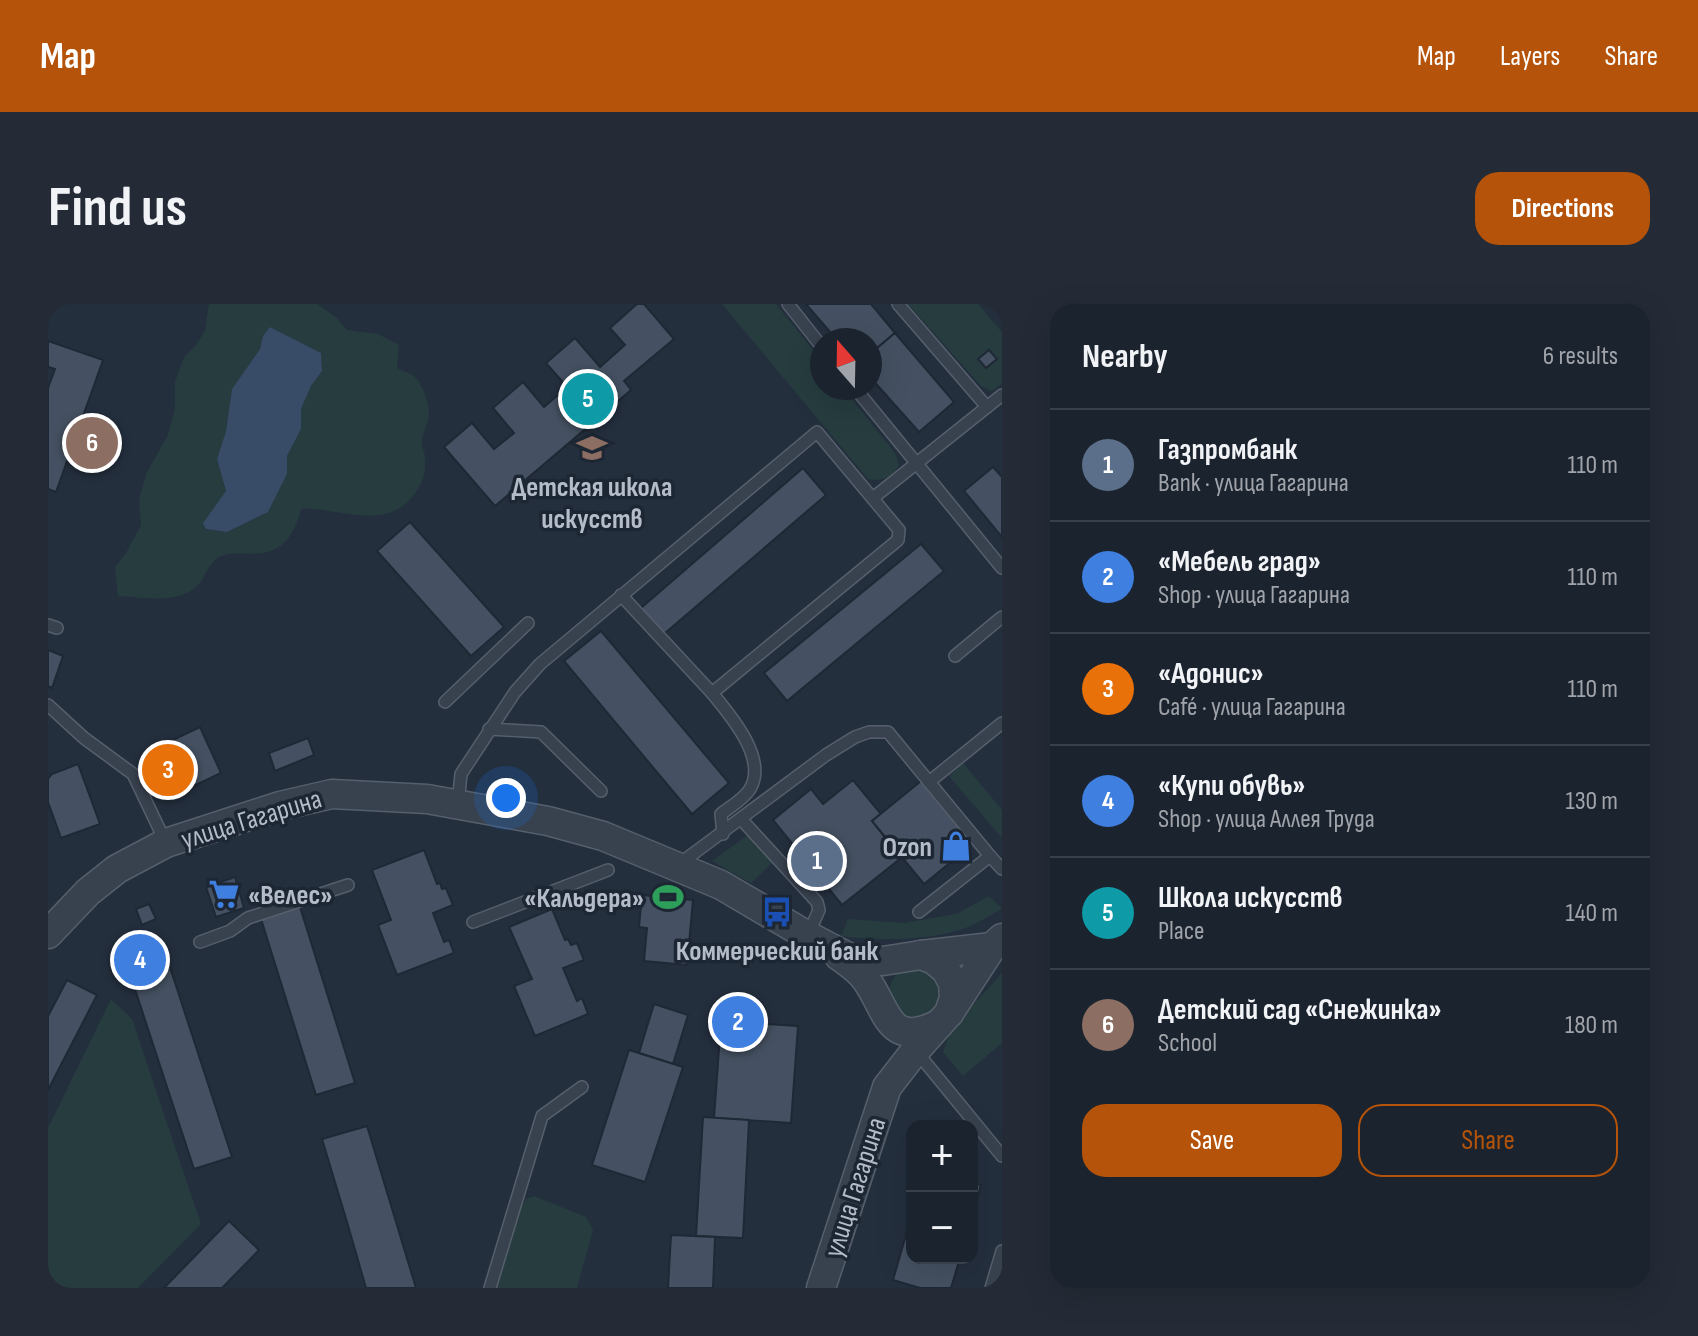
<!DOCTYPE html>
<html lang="en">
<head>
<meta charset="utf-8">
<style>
  :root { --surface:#1b232e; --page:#242b36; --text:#f1f3f6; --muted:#a0a4aa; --line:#39404a; --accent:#b45309 }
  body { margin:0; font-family:"Sofia Sans Condensed",sans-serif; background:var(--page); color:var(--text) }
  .controls { position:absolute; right:24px; bottom:24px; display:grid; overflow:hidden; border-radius:16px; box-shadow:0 8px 32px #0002 }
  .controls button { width:72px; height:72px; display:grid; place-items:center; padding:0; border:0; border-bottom:2px solid var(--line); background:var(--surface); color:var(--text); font:40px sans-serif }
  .compass { position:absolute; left:762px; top:24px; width:72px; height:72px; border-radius:50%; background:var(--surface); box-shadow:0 8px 32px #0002; rotate:340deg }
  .you { position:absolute; left:458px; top:494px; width:28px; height:28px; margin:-20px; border:6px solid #fff; border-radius:50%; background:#1a73e8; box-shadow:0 0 0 12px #1a73e833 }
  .badge { display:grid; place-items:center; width:52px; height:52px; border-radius:50%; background:var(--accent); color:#fff; font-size:26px; font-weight:700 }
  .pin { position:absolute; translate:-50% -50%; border:4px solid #fff; box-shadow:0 2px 8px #0006 }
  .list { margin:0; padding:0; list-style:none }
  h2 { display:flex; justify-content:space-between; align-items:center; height:104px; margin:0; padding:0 32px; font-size:34px }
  h2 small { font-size:26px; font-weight:400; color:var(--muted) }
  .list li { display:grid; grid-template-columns:52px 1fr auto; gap:24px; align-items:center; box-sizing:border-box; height:112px; padding:0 32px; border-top:2px solid var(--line) }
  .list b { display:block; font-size:30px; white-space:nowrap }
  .list p { margin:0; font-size:26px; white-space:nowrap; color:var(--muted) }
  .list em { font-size:26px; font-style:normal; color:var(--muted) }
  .actions { display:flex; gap:16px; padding:24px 32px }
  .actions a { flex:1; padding:18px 0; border:2px solid var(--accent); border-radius:24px; text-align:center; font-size:28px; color:var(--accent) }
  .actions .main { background:var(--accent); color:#fff }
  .map { position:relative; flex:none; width:954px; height:984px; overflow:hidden; border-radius:24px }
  header { display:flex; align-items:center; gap:48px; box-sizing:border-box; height:112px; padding:0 40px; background:var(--accent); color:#fff }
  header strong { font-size:38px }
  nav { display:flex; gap:44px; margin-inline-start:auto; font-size:28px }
  .intro { display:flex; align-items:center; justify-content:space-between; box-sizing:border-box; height:192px; padding:0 48px }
  h1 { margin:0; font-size:56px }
  .button { padding:20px 36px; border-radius:24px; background:var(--accent); color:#fff; font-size:28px; font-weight:700 }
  main { display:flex; gap:48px; padding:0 48px }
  aside { flex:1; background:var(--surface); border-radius:24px; box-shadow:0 8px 32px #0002 }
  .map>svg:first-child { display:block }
  .green { fill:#263c3f; fill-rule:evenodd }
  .water { fill:#394c67 }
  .building { fill:#455162; stroke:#1f2835; stroke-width:2 }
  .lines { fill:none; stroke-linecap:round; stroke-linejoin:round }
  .service-casing { stroke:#565f6c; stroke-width:14 }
  .tertiary-casing { stroke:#565f6c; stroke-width:31 }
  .service { stroke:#38414e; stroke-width:11 }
  .tertiary { stroke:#38414e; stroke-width:28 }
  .labels { text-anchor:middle; stroke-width:7; stroke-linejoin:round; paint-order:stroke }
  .poi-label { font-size:28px; font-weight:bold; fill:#b4bcc9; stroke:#1d2633 }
  .street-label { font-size:28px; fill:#b4bcc9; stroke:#1d2633 }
</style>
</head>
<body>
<header>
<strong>Map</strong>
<nav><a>Map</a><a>Layers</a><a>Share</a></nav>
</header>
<div class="intro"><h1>Find us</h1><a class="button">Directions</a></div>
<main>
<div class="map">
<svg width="954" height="984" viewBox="0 0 954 984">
  <rect width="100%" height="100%" fill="#242f3e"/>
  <!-- green -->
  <g class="green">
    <path d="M161,0H269L288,13L299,26L330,30L351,41L349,64C354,67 362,69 366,72C375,80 382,101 381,112C379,121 373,132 374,142C375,146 377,149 377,154C379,175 368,194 350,205C321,221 284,203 253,205C248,225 239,245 215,249C203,251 189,248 177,251C160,255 159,273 149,282C128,301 96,293 70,292L67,263L78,249L93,221L91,196L98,170L120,131L127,104V78L136,53L148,41L157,27ZM222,23L273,49L274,67L263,82L253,105V125L239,152V170L220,208L179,228L158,225L156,219L178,187L169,155L178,127L184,85L212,45L215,32Z"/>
    <path d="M674,0H728L774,57V84H795L847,149L851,161C844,173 834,178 820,175Z"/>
    <path d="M860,0H930L954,28V79L944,87L933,82Z"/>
    <path d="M915,459L954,506V534L901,472Z"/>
    <path d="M700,531L725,558L703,579L664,557Z"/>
    <path d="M941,592L954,605C942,611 931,618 920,623C886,637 829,637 793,632L800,615L856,619L908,610Z"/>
    <circle cx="867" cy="689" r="26"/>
    <path d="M954,669V739L915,772L895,748L904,724Z"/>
    <path d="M63,695L84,715L153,920L90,984H10L0,979V824Z"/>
    <path d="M486,892L538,913L545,926L529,984H449L474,902L478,895Z"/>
  </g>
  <!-- water -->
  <path class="water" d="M222,23L273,49L274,67L263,82L253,105V125L239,152V170L220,208L179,228L158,225L155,219L178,187L169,155L178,127L184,85L212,45L215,32Z"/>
  <!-- building -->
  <g class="building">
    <path d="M589,0H596L626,35L576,77L583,86L447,202L396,143L424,119L446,145L466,129L445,104L475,78L496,103L519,83L498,59L527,34L552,63L577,41L562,24Z"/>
    <path d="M758,0H823L847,29L822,50V36H789Z"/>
    <path d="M847,29L906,98L871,128L822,73V50Z"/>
    <path d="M0,37L55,56L8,188L0,185V84L7,65L0,63Z"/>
    <path d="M941,46L949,55L938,64L930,55Z"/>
    <path d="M945,163L954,173V233L916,187Z"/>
    <path d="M755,164L778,191L616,330L593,304Z"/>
    <path d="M362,218L456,323L423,352L329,247Z"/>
    <path d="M873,240L896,267L739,397L716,369Z"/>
    <path d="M553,327L681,479L644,510L516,357Z"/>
    <path d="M0,346L15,352L4,384L0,382Z"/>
    <path d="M152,423L173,469L131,489L110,443Z"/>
    <path d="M260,434L266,451L227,467L221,449Z"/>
    <path d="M30,460L52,520L13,534L0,498V475L4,470Z"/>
    <path d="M805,476L833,510L824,517L853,554L794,601L725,516L763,485L775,500Z"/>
    <path d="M873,477L925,540L876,580L824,517Z"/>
    <path d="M376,546L389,580L392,579L394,585L398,584L405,601L385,609L396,638L401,636L406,649L349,671L330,621L343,616L324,566Z"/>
    <path d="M187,573L196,604L168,613L158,583Z"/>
    <path d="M594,591L645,596L639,661L596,657L599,624L591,623Z"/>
    <path d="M101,600L108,615L94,621L88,605Z"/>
    <path d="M252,603L307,779L268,791L213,615Z"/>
    <path d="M504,605L517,636L520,635L523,641L529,639L536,656L515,664L529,697L534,694L540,710L487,732L466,682L484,675L461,623Z"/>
    <path d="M117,648L184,853L146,865L79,661Z"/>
    <path d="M19,676L49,691L0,786V712Z"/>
    <path d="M606,700L640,711L625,760L591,749Z"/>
    <path d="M673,717L750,722L743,819L666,814Z"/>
    <path d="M581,746L635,763L597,878L544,861Z"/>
    <path d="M655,813L701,816L695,934L648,932Z"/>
    <path d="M319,822L368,984H318L299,918L274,835Z"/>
    <path d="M924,879L933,881L924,913Z"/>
    <path d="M864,910V954H912L903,984H872L845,976Z"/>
    <path d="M181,917L211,946L174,984H116Z"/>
    <path d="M623,931L667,933L665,984H620Z"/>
  </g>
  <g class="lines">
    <!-- service casing -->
    <g class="service-casing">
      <g id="service">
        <path d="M740,0L774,43"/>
        <path d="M850,0L939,103L954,91"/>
        <path d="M807,84L954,264"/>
        <path d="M825,194L939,103"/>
        <path d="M0,321L9,324"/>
        <path d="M907,352L954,313"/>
        <path d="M664,389C683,412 720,455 702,485C696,495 682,503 673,510L675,530"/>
        <path d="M397,398L480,319"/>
        <path d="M0,401L36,434L85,470L118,539"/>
        <path d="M441,425L493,428L553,487"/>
        <path d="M881,478L954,419"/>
        <path d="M410,500L413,470L467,388L492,360L769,128L851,226L850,236L664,389L573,291"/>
        <path d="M694,516L769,598L771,606L760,631"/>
        <path d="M942,552L954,565"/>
        <path d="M630,561L778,451L807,433L821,428H840L942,552L871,608"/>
        <path d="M425,618L560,566"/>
        <path d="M152,638L182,627L200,614L300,581"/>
        <path d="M868,747L954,852"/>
        <path d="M442,984L494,812L534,783"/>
        <path d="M943,984L954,947"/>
      </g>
    </g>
    <!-- tertiary casing -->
    <g class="tertiary-casing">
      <g id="tertiary">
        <path d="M0,630L40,588L69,565L118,539L232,502L284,490L379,495L500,517L555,532L673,581L760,632L804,655L835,657L873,651L886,656L898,666L905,679L906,694L901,709"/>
        <path d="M873,651L944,643"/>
        <path d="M791,652C801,659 812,666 819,677C840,707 840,745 891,720"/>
        <path d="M773,984L839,783L867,747L901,709L944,643L954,634"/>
      </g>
    </g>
    <!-- service -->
    <use href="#service" class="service"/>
    <!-- tertiary -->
    <use href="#tertiary" class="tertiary"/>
  </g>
  <!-- icons -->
  <defs>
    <g id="school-bare" transform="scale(2.4)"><path d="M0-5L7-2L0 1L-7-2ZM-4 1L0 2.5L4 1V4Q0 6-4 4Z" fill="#8d6e63" stroke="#1d2633" stroke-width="2.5" paint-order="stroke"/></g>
    <g id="shop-bare" transform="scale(2.4)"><path d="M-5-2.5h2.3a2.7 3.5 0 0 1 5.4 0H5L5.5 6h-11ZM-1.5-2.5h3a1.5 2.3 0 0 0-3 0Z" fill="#3f7fe0" stroke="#1d2633" stroke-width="2.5" paint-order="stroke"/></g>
    <g id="supermarket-bare" transform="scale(2.4)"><path d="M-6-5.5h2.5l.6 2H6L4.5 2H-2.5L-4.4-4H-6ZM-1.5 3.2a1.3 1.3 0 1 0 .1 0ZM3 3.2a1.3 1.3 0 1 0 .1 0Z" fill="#3f7fe0" stroke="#1d2633" stroke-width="2.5" paint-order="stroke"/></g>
    <g id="stadium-bare" transform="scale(2.4)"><path d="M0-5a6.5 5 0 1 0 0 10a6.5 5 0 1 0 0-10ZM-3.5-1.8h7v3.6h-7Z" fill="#2e9e5b" stroke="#1d2633" stroke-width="2.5" paint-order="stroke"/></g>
    <g id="bus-bare" transform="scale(2.4)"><path d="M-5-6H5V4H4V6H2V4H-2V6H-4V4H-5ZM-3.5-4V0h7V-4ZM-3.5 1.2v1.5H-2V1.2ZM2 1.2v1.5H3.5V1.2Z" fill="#1a4fb4" stroke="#1d2633" stroke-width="2.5" paint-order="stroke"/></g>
  </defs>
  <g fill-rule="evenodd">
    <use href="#school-bare" x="544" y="144"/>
    <use href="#shop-bare" x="908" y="542"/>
    <use href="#supermarket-bare" x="176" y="590"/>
    <use href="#stadium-bare" x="620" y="593"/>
    <use href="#bus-bare" x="729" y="608"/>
  </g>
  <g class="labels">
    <!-- poi labels -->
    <g class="poi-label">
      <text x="544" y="192">Детская школа<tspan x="544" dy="32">искусств</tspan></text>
      <text x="884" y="552" text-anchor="end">Ozon</text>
      <text x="200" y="600" text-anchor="start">«Велес»</text>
      <text x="596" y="603" text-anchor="end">«Кальдера»</text>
      <text x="729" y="656">Коммерческий банк</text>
    </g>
    <!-- street labels -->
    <g class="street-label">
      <text transform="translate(203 514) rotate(-17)" y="10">улица Гагарина</text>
      <text transform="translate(806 883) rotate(-72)" y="10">улица Гагарина</text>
    </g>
  </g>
</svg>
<div class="controls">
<button>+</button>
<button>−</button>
</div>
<svg class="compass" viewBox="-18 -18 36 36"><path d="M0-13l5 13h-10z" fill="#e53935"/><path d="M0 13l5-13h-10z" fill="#a0a4aa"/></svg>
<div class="you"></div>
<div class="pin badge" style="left:769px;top:557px;background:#5c6f8a">1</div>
<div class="pin badge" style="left:690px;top:718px;background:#3f7fe0">2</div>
<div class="pin badge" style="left:120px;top:466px;background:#e8710a">3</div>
<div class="pin badge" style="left:92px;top:656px;background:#3f7fe0">4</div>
<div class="pin badge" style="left:540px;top:95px;background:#0f9aa8">5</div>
<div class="pin badge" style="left:44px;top:139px;background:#8d6e63">6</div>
</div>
<aside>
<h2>Nearby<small>6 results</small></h2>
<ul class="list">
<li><span class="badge" style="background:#5c6f8a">1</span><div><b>Газпромбанк</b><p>Bank · улица Гагарина</p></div><em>110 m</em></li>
<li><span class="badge" style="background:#3f7fe0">2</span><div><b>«Мебель град»</b><p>Shop · улица Гагарина</p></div><em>110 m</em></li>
<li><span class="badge" style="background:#e8710a">3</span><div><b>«Адонис»</b><p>Café · улица Гагарина</p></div><em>110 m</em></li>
<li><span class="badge" style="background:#3f7fe0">4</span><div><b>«Купи обувь»</b><p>Shop · улица Аллея Труда</p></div><em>130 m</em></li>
<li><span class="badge" style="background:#0f9aa8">5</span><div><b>Школа искусств</b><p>Place</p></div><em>140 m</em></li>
<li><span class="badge" style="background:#8d6e63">6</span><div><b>Детский сад «Снежинка»</b><p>School</p></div><em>180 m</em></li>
</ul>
<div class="actions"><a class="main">Save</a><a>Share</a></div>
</aside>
</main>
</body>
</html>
